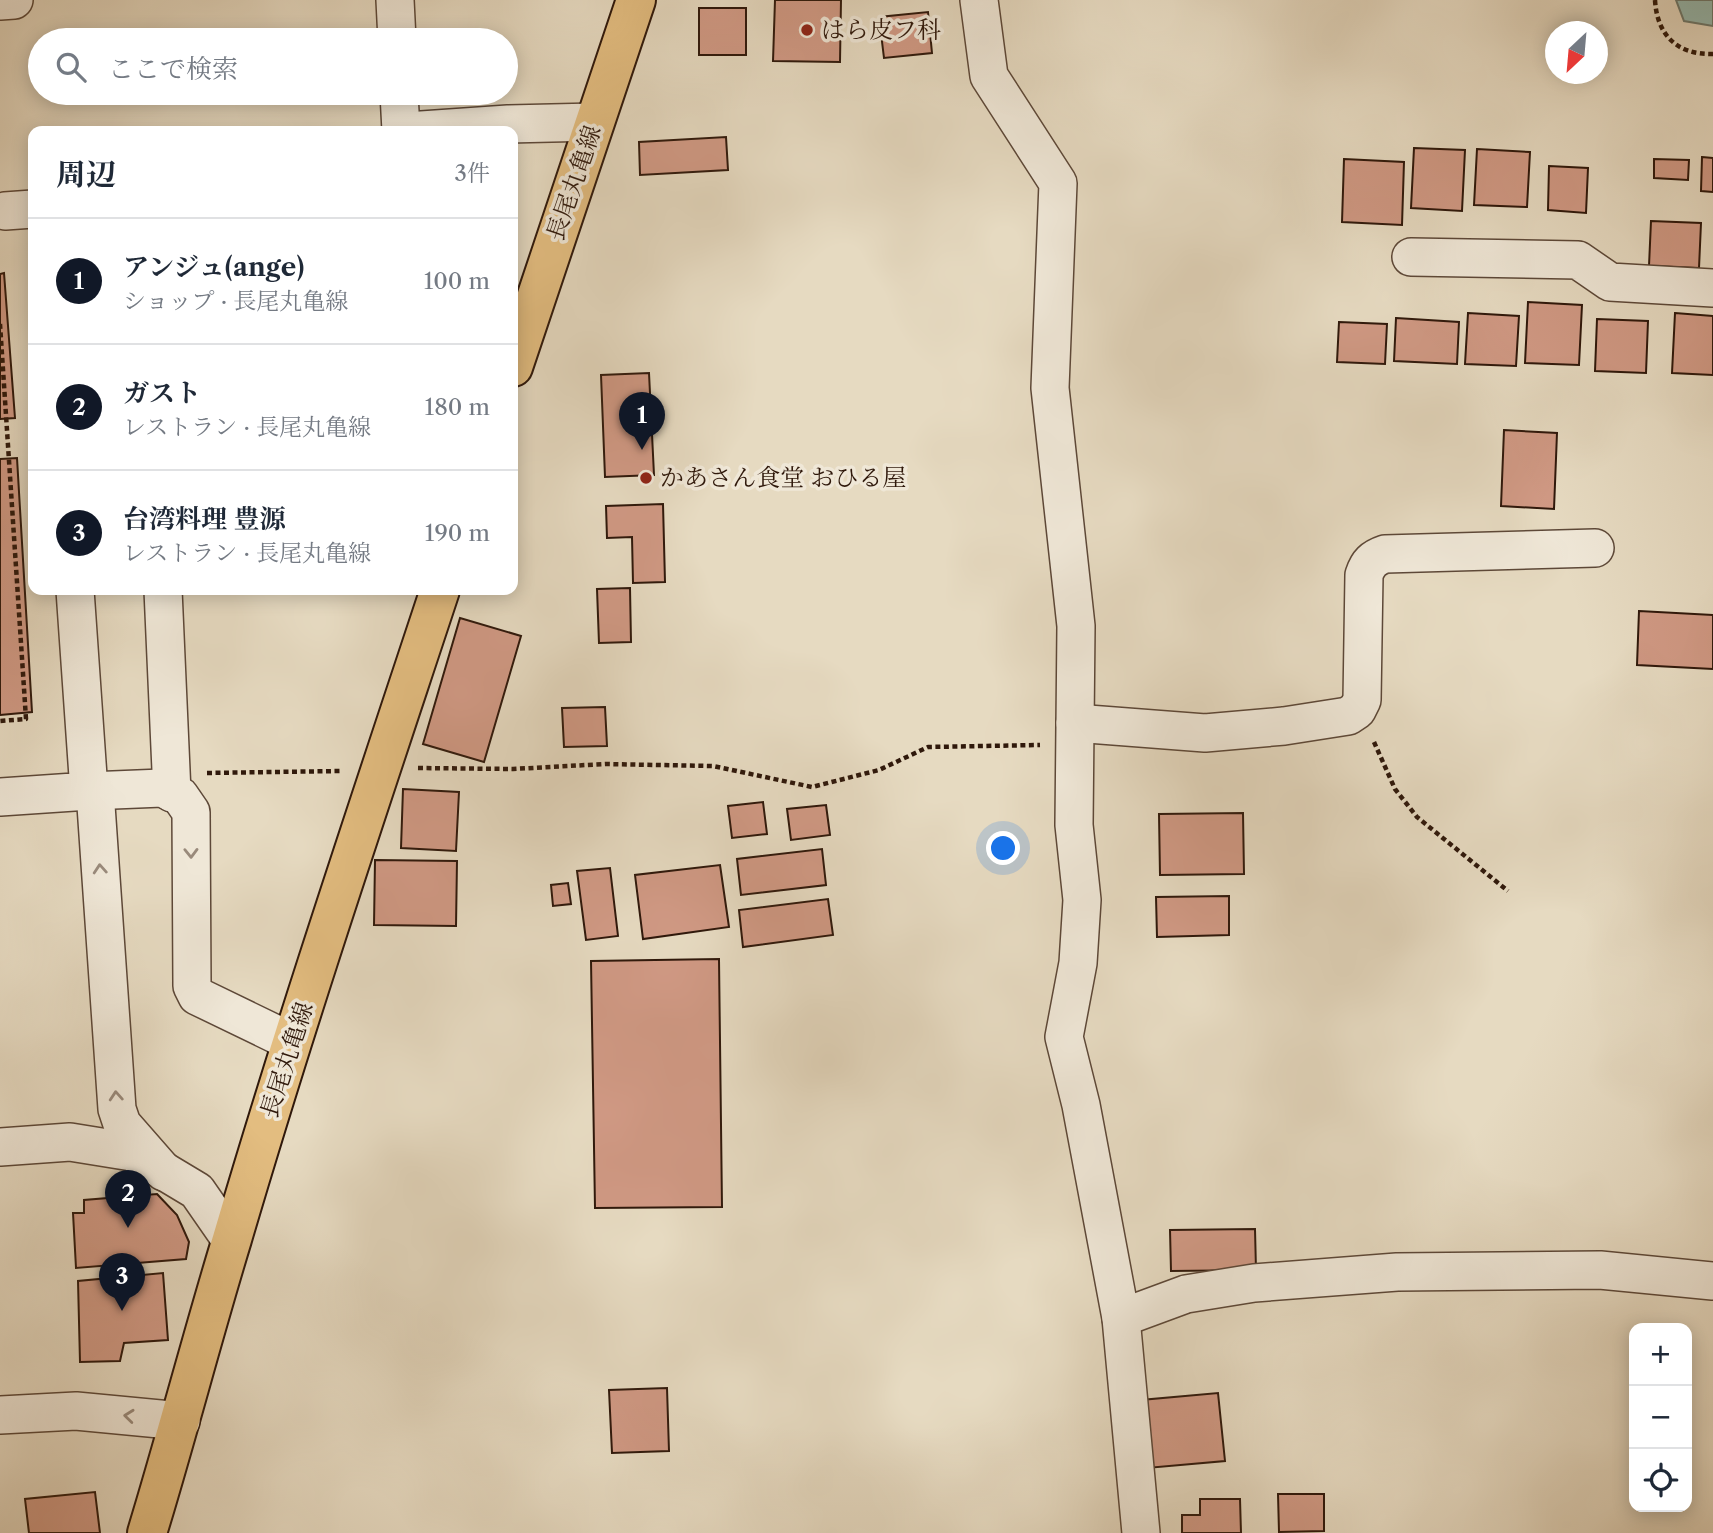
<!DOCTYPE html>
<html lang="ja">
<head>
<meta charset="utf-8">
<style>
  :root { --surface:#fff; --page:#f2f2f3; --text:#1f2937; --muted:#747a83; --line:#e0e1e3; --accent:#111827 }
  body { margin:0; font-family:"Libre Caslon Text","Noto Serif JP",serif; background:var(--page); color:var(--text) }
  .controls { position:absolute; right:21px; bottom:21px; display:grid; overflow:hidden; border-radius:14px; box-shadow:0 4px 18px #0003 }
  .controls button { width:63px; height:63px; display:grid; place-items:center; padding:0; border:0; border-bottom:2px solid var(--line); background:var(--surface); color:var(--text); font:35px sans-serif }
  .compass { position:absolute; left:1545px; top:21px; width:63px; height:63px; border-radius:50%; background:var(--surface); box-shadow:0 4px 18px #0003; rotate:206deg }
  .you { position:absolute; left:1004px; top:849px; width:24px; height:24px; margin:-18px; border:5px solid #fff; border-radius:50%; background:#1a73e8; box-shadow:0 0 0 10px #1a73e833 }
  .badge { display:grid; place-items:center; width:46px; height:46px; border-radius:50%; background:var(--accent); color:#fff; font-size:23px; font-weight:700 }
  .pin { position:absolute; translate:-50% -58px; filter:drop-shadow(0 2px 4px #0008) }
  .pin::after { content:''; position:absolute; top:37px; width:24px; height:21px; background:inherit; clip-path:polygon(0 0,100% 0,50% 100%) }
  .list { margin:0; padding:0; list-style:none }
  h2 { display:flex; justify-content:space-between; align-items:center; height:91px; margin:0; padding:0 28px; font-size:30px }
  h2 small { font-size:23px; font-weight:400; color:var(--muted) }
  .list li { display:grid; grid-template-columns:46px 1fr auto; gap:21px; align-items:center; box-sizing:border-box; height:126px; padding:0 28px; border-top:2px solid var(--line) }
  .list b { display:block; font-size:26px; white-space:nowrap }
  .list p { margin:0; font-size:23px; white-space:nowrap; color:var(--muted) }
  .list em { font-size:23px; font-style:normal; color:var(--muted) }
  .icon { flex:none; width:38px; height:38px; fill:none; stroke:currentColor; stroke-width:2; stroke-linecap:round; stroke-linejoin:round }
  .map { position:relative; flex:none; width:1713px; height:1533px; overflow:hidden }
  .search { position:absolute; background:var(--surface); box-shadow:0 4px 18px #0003; left:28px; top:28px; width:490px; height:77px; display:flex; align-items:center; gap:18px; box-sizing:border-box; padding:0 24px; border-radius:38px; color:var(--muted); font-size:26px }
  .panel { position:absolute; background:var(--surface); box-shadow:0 4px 18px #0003; left:28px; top:126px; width:490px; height:469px; border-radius:14px }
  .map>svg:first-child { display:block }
  .water { fill:#96bbb2; stroke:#6d7a6f; stroke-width:2 }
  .building { fill:#d09984; stroke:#2f180b; stroke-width:2 }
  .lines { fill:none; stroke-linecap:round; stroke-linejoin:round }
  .minor-casing { stroke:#5d4838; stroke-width:40 }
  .major-casing { stroke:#2f180b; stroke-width:42 }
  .path { stroke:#2f180b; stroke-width:4.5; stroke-dasharray:5 3.5; stroke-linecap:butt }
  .minor { stroke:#efe7d7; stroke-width:37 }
  .major { stroke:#e3bd80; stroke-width:38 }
  .oneway { stroke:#998a7b }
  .poi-dot { fill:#8f2418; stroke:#efe7d7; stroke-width:2.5 }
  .labels { text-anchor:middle; stroke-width:7; stroke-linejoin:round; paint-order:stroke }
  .poi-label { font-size:24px; fill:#2f180b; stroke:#efe7d7; text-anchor:start }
  .street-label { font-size:24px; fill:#2f180b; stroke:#efe7d7 }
</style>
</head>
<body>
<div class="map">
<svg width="1713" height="1533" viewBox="0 0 1713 1533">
  <rect width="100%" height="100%" fill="#e6dac1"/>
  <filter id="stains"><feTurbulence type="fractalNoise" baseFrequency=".00286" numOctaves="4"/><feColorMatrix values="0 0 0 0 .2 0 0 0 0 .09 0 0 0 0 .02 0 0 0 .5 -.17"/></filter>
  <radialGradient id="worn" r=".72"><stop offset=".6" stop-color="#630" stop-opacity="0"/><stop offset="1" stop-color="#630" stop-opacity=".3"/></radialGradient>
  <!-- water -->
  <path class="water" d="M1676,0H1713V26L1684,21Z"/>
  <!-- building -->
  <g class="building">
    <path d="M775,0H841L840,62L773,61Z"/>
    <rect x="699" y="8" width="47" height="47"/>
    <path d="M928,12L932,53L884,58L879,17Z"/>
    <path d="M726,137L728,170L640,175L639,142Z"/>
    <path d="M1414,148L1465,150L1462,211L1411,208Z"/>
    <path d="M1477,149L1530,152L1527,207L1474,205Z"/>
    <path d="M1702,157L1713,158V192L1701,191Z"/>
    <path d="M1344,159L1404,162L1402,225L1342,222Z"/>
    <path d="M1654,159L1689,160L1688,180L1654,178Z"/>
    <path d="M1549,166L1588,168L1586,213L1548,210Z"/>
    <path d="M1651,221L1701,223L1699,268L1649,266Z"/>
    <path d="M4,273L15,418L0,419V274Z"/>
    <path d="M1528,302L1582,305L1579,365L1525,363Z"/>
    <path d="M1468,313L1519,316L1516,366L1465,364Z"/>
    <path d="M1675,313L1713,316V375L1672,373Z"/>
    <path d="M1396,318L1459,322L1457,364L1394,361Z"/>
    <path d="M1597,319L1648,321L1646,373L1595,371Z"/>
    <path d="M1339,322L1387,324L1385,364L1337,362Z"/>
    <path d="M649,373L654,475L605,477L601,375Z"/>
    <path d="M1504,430L1557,433L1554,509L1501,506Z"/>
    <path d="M17,458L32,712L0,715V459Z"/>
    <path d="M663,504L665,582L633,583L632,537L607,538L606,506Z"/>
    <path d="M630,588L631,642L599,643L597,589Z"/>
    <path d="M1639,611L1713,615V669L1637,665Z"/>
    <path d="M460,618L521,636L484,762L423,744Z"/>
    <path d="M605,707L607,746L564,747L562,708Z"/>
    <path d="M403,789L459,792L456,851L401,848Z"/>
    <path d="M763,802L767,834L732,838L728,806Z"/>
    <path d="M826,805L830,835L791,840L787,809Z"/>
    <path d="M1243,813L1244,874L1160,875L1159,814Z"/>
    <path d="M822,849L826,885L741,895L737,859Z"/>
    <path d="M375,860L457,861L456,926L374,925Z"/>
    <path d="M720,865L729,927L643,939L635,875Z"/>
    <path d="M610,868L618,936L586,940L577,871Z"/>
    <path d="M568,883L571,904L553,906L551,885Z"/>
    <path d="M1229,896V935L1157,937L1156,897Z"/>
    <path d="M828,899L833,935L743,947L739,910Z"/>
    <path d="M719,959L722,1207L595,1208L591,961Z"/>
    <path d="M157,1194L177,1215L189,1242L186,1259L76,1268L73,1213H84V1200Z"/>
    <path d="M1255,1229L1256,1270L1171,1271L1170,1230Z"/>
    <path d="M163,1273L168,1340L124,1343L120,1361L80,1362L78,1281Z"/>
    <path d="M667,1388L669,1451L612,1453L609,1390Z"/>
    <path d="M1218,1393L1225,1461L1147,1468L1141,1400Z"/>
    <path d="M95,1492L100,1533H29L25,1499Z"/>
    <path d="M1278,1494H1324V1531L1279,1532Z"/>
    <path d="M1200,1499H1240L1241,1533H1182V1515H1200Z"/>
  </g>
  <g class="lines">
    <!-- minor casing -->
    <g class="minor-casing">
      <g id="minor">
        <path d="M395,0L397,40"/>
        <path d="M979,0L989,76L1058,183L1050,388L1076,626L1074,825L1082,900L1078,963L1064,1037L1081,1105L1121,1318L1141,1533"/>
        <path d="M0,1L14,0"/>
        <path d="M399,93L401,131"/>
        <path d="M407,131L508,124L595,122"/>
        <path d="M5,211L33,209"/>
        <path d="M1411,257L1578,260L1610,282L1713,288"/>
        <path d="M163,590L172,793"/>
        <path d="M1075,723L1205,733L1284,726L1348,716L1357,710L1362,700L1364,575C1368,563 1373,558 1385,554L1595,548"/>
        <path d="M89,791L162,788L180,796L191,812L192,986L197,996L292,1042"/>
        <path d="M95,791L117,1109L122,1124L164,1172"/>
        <path d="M0,797L89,791L75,590"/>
        <path d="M0,1147L70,1142L132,1152L197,1191L231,1240"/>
        <path d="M1121,1318L1186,1294L1254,1283L1397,1272L1600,1270L1713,1281"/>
        <path d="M0,1415L76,1411L181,1421"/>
      </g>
    </g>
    <!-- major casing -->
    <g class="major-casing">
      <g id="major">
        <path d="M513,367L636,0"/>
        <path d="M147,1533C177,1435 202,1337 232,1239C296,1021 369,805 440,590"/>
      </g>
    </g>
    <!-- path -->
    <g class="path">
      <path d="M1655,0C1657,35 1677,55 1713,54"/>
      <path d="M0,324L26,719L0,721"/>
      <path d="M1374,742L1395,789L1417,817L1508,891"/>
      <path d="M418,768L513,769L605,764L713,766L812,787L879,770L928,747L1040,745"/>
      <path d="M207,773L342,771"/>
    </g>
    <!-- minor -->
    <use href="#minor" class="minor"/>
    <!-- major -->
    <use href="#major" class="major"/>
  </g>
  <!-- one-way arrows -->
  <defs><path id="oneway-chevron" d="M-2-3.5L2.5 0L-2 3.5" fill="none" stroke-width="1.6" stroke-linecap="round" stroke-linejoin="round" transform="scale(1.75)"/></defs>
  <g class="oneway">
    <use href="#oneway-chevron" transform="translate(191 853) rotate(89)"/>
    <use href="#oneway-chevron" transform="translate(100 869) rotate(-94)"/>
    <use href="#oneway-chevron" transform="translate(116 1096) rotate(-94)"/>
    <use href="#oneway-chevron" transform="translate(129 1416) rotate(-174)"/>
  </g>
  <!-- markers -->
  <g class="poi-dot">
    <circle cx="807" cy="30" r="7"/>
    <circle cx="646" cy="478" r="7"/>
  </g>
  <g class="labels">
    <!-- poi labels -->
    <g class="poi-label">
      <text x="821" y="38">はら皮フ科</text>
      <text x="660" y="486">かあさん食堂 おひる屋</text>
    </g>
    <!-- street labels -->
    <g class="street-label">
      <text transform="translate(574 183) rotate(-71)" y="8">長尾丸亀線</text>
      <text transform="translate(287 1060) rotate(-72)" y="8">長尾丸亀線</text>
    </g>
  </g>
  <rect width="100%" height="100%" filter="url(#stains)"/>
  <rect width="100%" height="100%" fill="url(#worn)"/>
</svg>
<div class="controls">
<button>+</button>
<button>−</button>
<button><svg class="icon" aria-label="locate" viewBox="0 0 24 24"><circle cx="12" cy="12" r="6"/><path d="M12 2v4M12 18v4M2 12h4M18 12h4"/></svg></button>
</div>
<svg class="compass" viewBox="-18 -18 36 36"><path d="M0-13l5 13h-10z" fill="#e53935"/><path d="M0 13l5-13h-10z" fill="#747a83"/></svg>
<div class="you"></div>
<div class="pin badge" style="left:642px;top:450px">1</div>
<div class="pin badge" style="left:128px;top:1228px">2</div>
<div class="pin badge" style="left:122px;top:1311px">3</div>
<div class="search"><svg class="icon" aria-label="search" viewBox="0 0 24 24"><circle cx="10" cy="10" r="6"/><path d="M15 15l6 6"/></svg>ここで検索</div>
<section class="panel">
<h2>周辺<small>3件</small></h2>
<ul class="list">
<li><span class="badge">1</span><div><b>アンジュ(ange)</b><p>ショップ · 長尾丸亀線</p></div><em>100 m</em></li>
<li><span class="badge">2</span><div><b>ガスト</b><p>レストラン · 長尾丸亀線</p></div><em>180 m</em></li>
<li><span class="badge">3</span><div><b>台湾料理 豊源</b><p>レストラン · 長尾丸亀線</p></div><em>190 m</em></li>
</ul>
</section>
</div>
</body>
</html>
